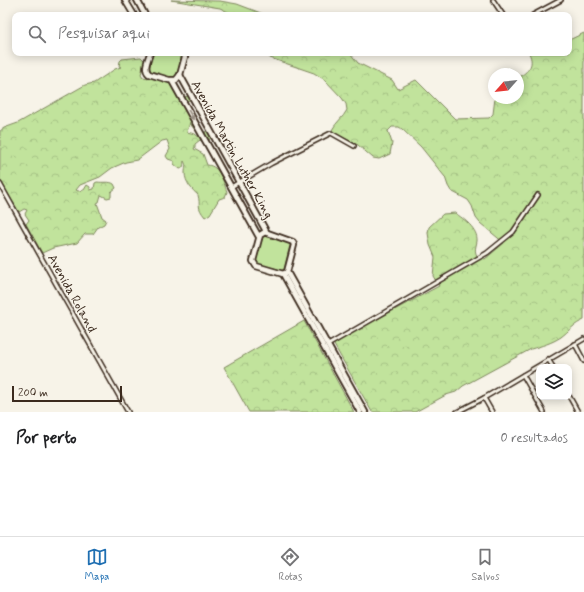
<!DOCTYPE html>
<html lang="pt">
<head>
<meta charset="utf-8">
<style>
  :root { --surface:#fff; --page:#f2f2f2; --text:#202124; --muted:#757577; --line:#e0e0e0; --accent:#1f6fb2 }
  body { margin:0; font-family:Mynerve,sans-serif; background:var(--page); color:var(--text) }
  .controls { position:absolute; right:12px; bottom:12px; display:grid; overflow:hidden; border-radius:8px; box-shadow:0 2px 10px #0003 }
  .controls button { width:36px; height:36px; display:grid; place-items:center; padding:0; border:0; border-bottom:1px solid var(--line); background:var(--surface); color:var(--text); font:20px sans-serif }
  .compass { position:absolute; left:488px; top:68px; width:36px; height:36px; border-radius:50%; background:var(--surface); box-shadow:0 2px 10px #0003; rotate:243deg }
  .scale { position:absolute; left:12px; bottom:10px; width:110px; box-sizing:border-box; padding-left:4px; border:2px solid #3b2a1e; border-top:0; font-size:11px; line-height:14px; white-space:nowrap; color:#3b2a1e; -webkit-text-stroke:3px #f7f3e8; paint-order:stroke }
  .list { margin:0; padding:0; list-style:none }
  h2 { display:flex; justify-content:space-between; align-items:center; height:52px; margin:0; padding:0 16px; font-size:17px }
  h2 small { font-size:13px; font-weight:400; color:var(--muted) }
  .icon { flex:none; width:22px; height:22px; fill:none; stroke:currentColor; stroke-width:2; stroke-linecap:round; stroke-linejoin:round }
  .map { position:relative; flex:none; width:584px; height:412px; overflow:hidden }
  .search { position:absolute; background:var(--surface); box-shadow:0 2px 10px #0003; left:12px; right:12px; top:12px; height:44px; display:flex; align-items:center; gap:10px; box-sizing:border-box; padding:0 14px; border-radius:8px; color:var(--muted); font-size:15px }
  .sheet { height:124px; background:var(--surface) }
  nav { display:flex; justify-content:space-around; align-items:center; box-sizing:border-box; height:56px; border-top:1px solid var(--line); background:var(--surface); font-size:11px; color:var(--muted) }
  nav a { display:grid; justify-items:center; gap:2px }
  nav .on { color:var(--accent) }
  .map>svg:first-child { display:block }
  .green { fill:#c1e39c; stroke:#7e865d }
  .forest { fill:url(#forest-crowns); stroke:#7e865d }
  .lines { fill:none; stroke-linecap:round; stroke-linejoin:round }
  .minor-casing { stroke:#3b2a1e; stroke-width:6 }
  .secondary-casing { stroke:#3b2a1e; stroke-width:8 }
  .minor { stroke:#f7f3e8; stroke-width:3 }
  .secondary { stroke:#f7f3e8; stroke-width:4.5 }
  .oneway { fill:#998e83 }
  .labels { text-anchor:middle; stroke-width:3; stroke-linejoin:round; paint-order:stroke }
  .street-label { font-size:13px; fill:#3b2a1e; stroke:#f7f3e8 }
</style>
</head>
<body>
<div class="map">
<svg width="584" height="412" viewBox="0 0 584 412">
  <defs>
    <pattern id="forest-crowns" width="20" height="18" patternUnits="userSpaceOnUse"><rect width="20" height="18" fill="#c1e39c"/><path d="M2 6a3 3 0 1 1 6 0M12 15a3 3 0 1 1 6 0" fill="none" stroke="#a7c386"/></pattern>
  </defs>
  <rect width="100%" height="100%" fill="#f7f3e8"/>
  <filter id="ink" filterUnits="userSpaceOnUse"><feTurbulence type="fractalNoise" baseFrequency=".025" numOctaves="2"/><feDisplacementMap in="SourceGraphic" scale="8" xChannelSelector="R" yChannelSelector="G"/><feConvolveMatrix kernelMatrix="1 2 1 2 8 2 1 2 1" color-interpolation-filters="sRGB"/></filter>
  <g filter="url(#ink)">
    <!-- green -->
    <g class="green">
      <path d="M153,53H183L177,77L173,79L150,71L149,68Z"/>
      <path d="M264,236L289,242L290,245L284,269L282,270L257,264L255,260L262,237Z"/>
    </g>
    <!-- forest -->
    <g class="forest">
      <path d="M171,0L220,1L237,4L266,15H234L220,8Z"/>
      <path d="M584,33V320C574,324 569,331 561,337C552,343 541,346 531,349L463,386L456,392L446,395L415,412H372L333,343L439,286L433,276L435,257L430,245L428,233L429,227L443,214L455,213C464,219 478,229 477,241C476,247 474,250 477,256L485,259L504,243L480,223L476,218L472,206L468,200L451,191L448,186L445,177L421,147L402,129L399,127H392L388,131L392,143L390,154L379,159L373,158L358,145L336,134L332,130C336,122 343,118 347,110L346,104L342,98L325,80L314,73L276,60L270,58L266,53H350L358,63L392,80L398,89L416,80L455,119L489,118L493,114L495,98H518V78C528,71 535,66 529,53H569V40Z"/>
      <path d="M141,57L145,61L141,74L143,77L172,82L183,96L189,97L190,100L185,101L190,112L194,114V119L198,123V126L202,131C195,131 192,128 190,122L187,132L195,134L200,138L203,137L206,131L209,132L212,136L209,140L208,143L206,144L200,140L195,144V147L194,149L203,154L207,165C220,166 223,181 227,192L225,197L219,199L210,214L205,217C196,206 201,206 198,195C192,190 185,182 185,173C185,168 187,166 184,161C183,164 185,168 180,169L174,164V161L168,159L166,156L170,149L167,140L162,141L137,160L126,162L112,168L100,177L80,185L76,190L78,191L84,190L87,185L90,187V190L94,189L95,183L97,182C103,183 110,181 114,184L116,188L111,192V197L107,198L101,195L99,202L97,203L102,217L106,220L104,224L98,227L93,234H85L77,243L53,248L42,253L26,224L29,220L25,214L27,210L24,209L19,212L0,181V131L4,128L18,123L85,85L94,83L115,69L121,67L119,66L120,61L122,59Z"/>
      <path d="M304,321L354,412H249L224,367Z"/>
    </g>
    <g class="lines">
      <!-- minor casing -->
      <g class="minor-casing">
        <g id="minor">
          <path d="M493,0L503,15"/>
          <path d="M533,15L561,0"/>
          <path d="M0,184L128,412"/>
          <path d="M231,187L272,163L331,133L354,146"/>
          <path d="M575,344L584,361"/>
          <path d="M328,345L487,253L513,232L538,195"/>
          <path d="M548,359L553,367"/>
          <path d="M523,375L544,412"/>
          <path d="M569,396L578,412"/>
          <path d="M484,398L492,412"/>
          <path d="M457,412L484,398L584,339"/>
        </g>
      </g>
      <!-- secondary casing -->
      <g class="secondary-casing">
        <g id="secondary">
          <path d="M125,0L134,15"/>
          <path d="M137,0L145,15"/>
          <path d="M150,53C148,60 143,69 149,74L169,80H176L180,75L186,53"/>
          <path d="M180,75L267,233"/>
          <path d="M172,81L259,237"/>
          <path d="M265,232L293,242L294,245L287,272L283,274L256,266L253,261L260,235Z"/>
          <path d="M287,272L365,412"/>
          <path d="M283,274L360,412"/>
        </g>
      </g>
      <!-- minor -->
      <use href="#minor" class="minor"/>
      <!-- secondary -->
      <use href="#secondary" class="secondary"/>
    </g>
    <!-- one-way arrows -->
    <defs><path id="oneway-solid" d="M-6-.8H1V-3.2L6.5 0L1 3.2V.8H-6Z"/></defs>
    <use class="oneway" href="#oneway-solid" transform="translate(191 115) rotate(61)"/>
  </g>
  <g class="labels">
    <!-- street labels -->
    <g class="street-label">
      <text transform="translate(233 149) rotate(61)" y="5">Avenida Martin Luther King</text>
      <text transform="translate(73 293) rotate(61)" y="5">Avenida Roland</text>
    </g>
  </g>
</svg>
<div class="controls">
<button><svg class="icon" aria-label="layers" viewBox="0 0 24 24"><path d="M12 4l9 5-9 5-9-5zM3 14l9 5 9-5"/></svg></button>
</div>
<svg class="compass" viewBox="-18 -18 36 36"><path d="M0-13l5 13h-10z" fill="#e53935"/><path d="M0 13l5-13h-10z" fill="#757577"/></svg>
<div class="scale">200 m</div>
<div class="search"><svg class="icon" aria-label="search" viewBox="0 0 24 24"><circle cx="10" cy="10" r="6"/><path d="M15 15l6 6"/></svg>Pesquisar aqui</div>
</div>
<section class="sheet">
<h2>Por perto<small>0 resultados</small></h2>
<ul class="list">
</ul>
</section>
<nav>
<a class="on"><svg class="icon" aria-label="map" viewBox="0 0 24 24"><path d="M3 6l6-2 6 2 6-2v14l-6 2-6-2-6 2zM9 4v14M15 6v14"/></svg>Mapa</a>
<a><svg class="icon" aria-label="directions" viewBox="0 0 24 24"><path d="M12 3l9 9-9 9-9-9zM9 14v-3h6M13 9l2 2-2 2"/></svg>Rotas</a>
<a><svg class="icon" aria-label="saved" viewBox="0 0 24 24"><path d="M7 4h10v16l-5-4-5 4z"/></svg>Salvos</a>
</nav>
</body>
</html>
